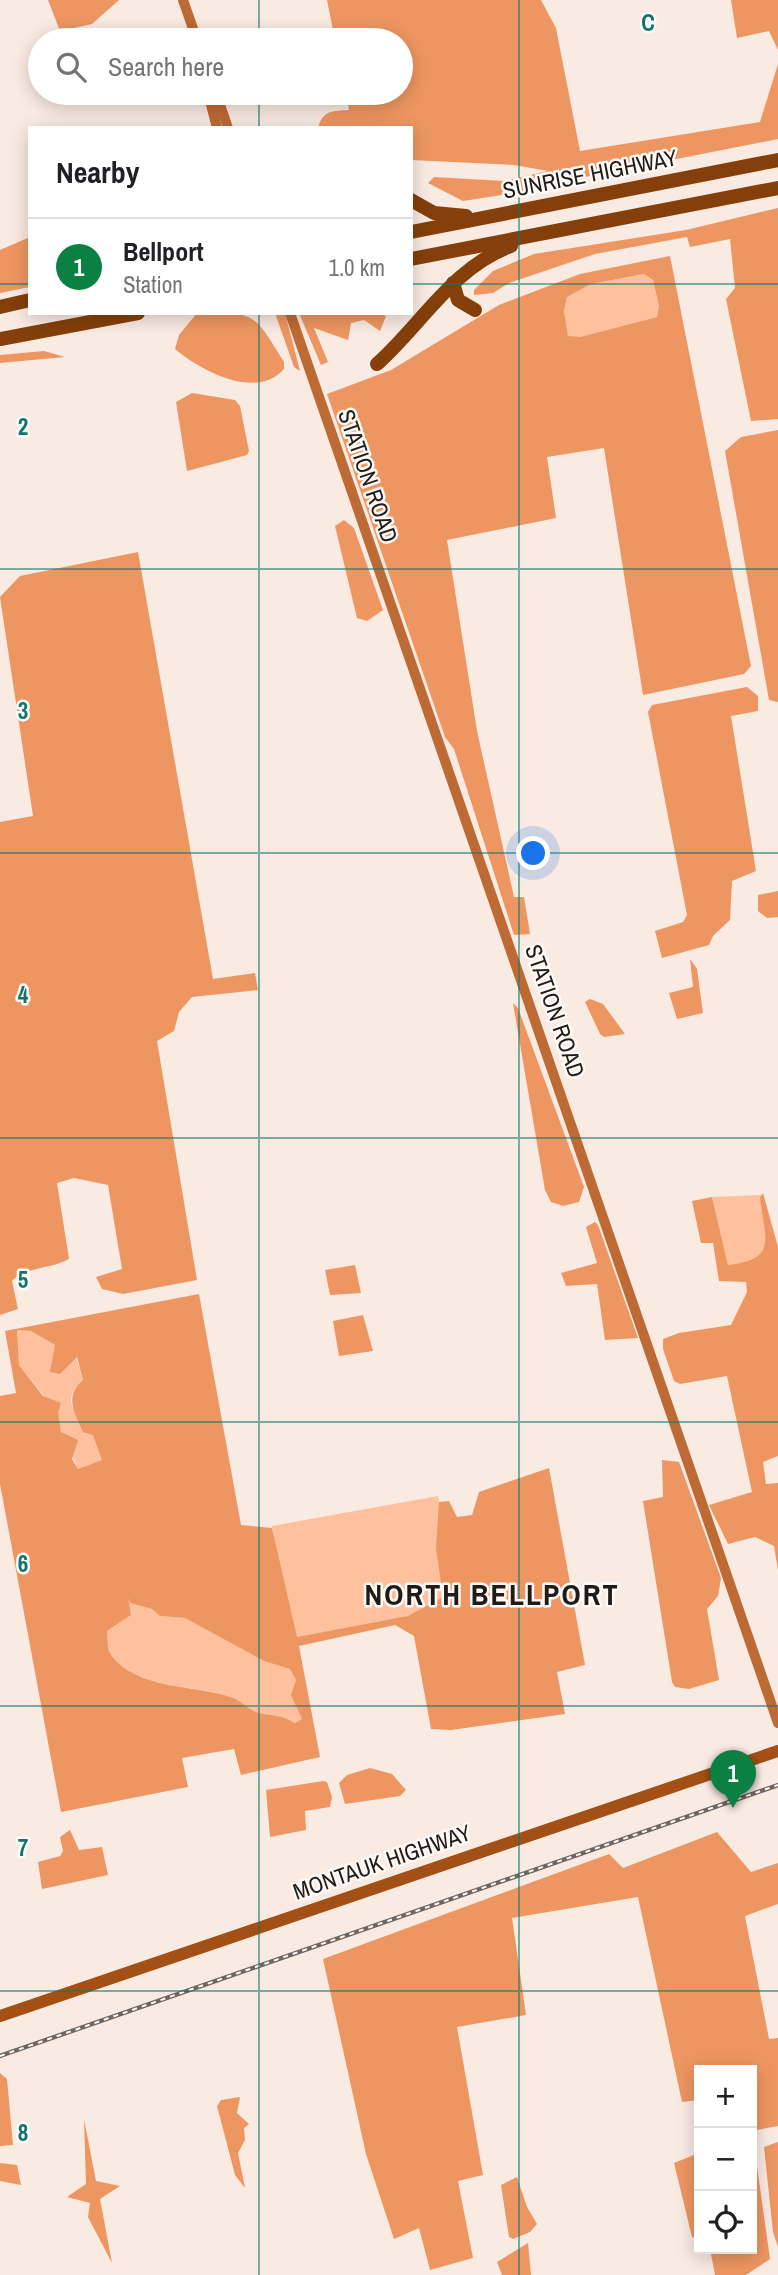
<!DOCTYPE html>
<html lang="en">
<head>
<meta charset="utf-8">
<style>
  :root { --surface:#fff; --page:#f6f6f6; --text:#202124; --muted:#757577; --line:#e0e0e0; --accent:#0b8043 }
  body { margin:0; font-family:"Archivo Narrow",sans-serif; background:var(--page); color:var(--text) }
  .controls { position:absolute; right:21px; bottom:21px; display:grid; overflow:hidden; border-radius:0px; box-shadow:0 4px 18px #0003 }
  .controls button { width:63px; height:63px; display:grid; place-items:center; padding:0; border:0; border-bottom:2px solid var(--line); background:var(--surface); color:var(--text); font:35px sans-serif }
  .you { position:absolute; left:534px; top:854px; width:24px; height:24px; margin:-18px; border:5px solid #fff; border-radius:50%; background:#1a73e8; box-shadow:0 0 0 10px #1a73e833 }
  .badge { display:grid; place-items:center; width:46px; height:46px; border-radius:50%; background:var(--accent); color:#fff; font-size:23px; font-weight:700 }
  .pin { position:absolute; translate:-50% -58px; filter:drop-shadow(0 2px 4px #0008) }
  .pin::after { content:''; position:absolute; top:37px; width:24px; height:21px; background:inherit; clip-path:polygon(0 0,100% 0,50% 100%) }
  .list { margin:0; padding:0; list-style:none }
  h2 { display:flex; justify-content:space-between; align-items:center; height:91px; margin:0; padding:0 28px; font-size:30px }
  h2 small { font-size:23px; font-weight:400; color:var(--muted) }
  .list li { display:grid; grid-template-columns:46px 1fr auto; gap:21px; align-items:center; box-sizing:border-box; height:98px; padding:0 28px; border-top:2px solid var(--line) }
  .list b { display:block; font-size:26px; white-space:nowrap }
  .list p { margin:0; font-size:23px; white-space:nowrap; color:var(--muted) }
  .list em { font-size:23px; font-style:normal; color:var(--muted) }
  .icon { flex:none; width:38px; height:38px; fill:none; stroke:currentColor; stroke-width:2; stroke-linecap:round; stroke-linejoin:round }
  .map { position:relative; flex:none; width:778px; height:2275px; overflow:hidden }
  .search { position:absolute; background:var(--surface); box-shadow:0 4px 18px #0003; left:28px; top:28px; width:385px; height:77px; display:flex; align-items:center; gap:18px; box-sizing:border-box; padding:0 24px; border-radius:38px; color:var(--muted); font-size:26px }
  .panel { position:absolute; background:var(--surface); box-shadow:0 4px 18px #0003; left:28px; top:126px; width:385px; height:189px; border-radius:0px }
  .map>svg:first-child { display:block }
  .green { fill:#fec09d }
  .forest { fill:#ee9661; fill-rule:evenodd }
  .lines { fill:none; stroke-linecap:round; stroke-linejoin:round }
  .secondary { stroke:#be6a34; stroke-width:10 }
  .primary { stroke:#a25015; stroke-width:12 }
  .highway { stroke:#843f0a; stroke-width:14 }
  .rail-casing { stroke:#706661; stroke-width:4.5 }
  .rail { stroke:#fdfaf8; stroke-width:2; stroke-dasharray:5; stroke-linecap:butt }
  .grid { fill:none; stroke:#0f766e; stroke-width:2; stroke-opacity:0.55 }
  .labels { text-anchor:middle; stroke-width:5; stroke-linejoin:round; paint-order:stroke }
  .street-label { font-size:23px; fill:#211b18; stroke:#fdfaf8 }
  .district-label { font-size:30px; font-weight:bold; letter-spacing:2px; fill:#211b18; stroke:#fdfaf8 }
  .grid-label { font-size:23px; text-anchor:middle; font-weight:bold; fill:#0f766e; stroke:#fdfaf8; stroke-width:5; stroke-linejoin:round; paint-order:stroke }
</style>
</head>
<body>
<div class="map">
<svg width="778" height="2275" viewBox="0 0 778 2275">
  <rect width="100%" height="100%" fill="#f9eae2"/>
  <!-- green -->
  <g class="green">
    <path d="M644,274L653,280L659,306L657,317L580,337H568L564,311L567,297L591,284Z"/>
    <path d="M762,1195L766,1246C758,1263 744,1263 728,1265L712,1197Z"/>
    <path d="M17,1330L31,1331L76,1357L83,1380C57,1402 79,1414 92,1433C97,1441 100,1452 103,1460L78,1469L58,1424V1413L19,1365Z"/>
    <path d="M438,1496L458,1608L292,1638L272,1526Z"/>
    <path d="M125,1587L130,1603L153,1609L160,1616L185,1618L264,1661L291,1669L296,1680L292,1695L302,1719L295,1723C282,1715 274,1716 259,1713C248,1710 241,1700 231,1697C198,1684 132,1690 110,1653C107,1647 108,1638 107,1631L131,1615Z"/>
  </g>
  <!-- forest -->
  <g class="forest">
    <path d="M48,0H119L92,24L60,31Z"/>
    <path d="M327,0H541L556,28L580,151L760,122L778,64V139L585,177L535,190L463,201L428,183L434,177L504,181L548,171L514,165L411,160V128H318C323,110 332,111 349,110L346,93H401V40H335Z"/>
    <path d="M731,0H778V50L769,31L737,38Z"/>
    <path d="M778,208V419L751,421L726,299L735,288L730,239L690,247L687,237L595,254L509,283L493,293L474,295V290L493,271L534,254L686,230Z"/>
    <path d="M30,237V287L0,293V250Z"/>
    <path d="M670,256L751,666L744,674L643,695L604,448L547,457L556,518L447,540L477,731L514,897H524L530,934L514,935L454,749L445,737L327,394L391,370L499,305L580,274ZM644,274L653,280L659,306L657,317L580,337L568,336L564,311L567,297L591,284Z"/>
    <path d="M197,313C257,313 252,311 284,362V369C256,401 200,370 175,349L179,335Z"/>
    <path d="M275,313H285L300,371L294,367Z"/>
    <path d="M299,313H378L386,316L380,331L364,320L351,323L348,340L314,328L328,362L321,365Z"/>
    <path d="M44,351L65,357L0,363V355Z"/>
    <path d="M192,393L235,400L240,406L249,451L247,455L187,471L176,402Z"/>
    <path d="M778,430V702L769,700L725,451L741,437Z"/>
    <path d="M344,520L354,528L383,610L367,621L357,618L335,526Z"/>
    <path d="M138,552L213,979L255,973L258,990L192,997L179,1012L174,1031L157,1041L197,1280L123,1294L102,1289L96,1277L122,1269L108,1185L74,1178L57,1183L69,1259C52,1269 24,1267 12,1281L18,1309L0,1315V822L33,816L0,597L20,576Z"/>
    <path d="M747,687L758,696V711L731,716L756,871L732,881L730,920L713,936L709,945L662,958L655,931L683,922L687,915L648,712L652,705Z"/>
    <path d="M778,891V917L767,918L758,911V895Z"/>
    <path d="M690,959L697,969L703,1013L677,1019L669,993L693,987Z"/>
    <path d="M590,999L603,1004L625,1034L604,1037L600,1034L585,1002Z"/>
    <path d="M513,1003L518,1008L584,1187L579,1202L563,1206L551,1202L545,1190Z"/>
    <path d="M763,1193L778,1247V1456L763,1462L766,1484L778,1483V1570L774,1546L755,1537L728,1544L709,1505L752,1492L727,1376L680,1384L674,1381L663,1349V1339L679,1333L731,1325L747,1292L746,1282L719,1281L713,1243H701L692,1201L712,1197L728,1265C778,1259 765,1240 760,1198Z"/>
    <path d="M595,1222L598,1225L638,1338L605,1340L597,1284L566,1286L561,1273L597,1263L586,1227Z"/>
    <path d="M355,1265L361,1293L330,1295L325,1270Z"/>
    <path d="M199,1294L241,1525L272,1528L297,1637L408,1616L443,1597L436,1548L439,1502L449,1501L457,1517L472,1515L479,1492L549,1468L585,1665L557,1672L565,1714L451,1730L431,1729L414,1636L395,1625L299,1646L320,1757L241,1775L234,1749L182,1758L188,1787L61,1812L0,1484V1396L16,1393L5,1331ZM17,1330L31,1331L55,1345L50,1372L60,1374L77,1357L83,1380C64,1396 74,1412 83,1432L93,1435L102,1460L78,1469L72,1459L78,1440L61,1432L58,1413L61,1403L43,1396L19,1365ZM128,1598L130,1603L152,1609L160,1616L185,1618L264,1661L290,1669L296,1680L291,1695L302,1719L295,1723C282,1715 274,1716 259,1713C248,1710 241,1700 231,1697C198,1685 133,1690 110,1653C107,1648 108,1638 107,1631L131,1615Z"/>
    <path d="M363,1315L373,1351L339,1356L333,1321Z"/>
    <path d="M662,1460L679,1462L721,1578L718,1596L707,1609L719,1680L689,1689L675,1687L672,1682L643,1501L663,1497Z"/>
    <path d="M370,1768L392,1774L406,1790L400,1796L345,1804L339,1783L347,1775Z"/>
    <path d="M323,1781L327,1782L332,1797L330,1807L305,1811L306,1830L270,1837L266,1790Z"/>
    <path d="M70,1830L79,1850L102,1847L108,1875L42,1889L38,1862L60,1856L63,1851L60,1837Z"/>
    <path d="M717,1832L751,1872L778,1863V1904L745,1916L769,2039L778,2038V2126L752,2131V2070H699V2100L682,2102L638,1897L512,1918L526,2015L457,2027L483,2175L458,2181L473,2258L430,2270L419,2228L394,2239L366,2154L323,1959L609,1854L623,1868Z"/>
    <path d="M0,2073L7,2079L13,2145L0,2146Z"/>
    <path d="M240,2097L237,2113L249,2124L244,2128L245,2140L238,2153L245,2188L235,2175L217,2106L221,2100Z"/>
    <path d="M84,2119L96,2181L120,2186L100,2199L112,2263L88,2217L90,2203L67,2197L86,2184Z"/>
    <path d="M778,2142V2247L773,2232L764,2147Z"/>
    <path d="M752,2150L756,2159L770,2259L746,2275H715L710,2249H752Z"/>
    <path d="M699,2153V2239L692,2237L674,2163Z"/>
    <path d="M0,2163L17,2165L21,2185L0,2181Z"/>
    <path d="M517,2177L527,2207L537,2224L530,2232L513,2239L509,2237L501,2185Z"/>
    <path d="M528,2243L531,2275H502L497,2262Z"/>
  </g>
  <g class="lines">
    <!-- secondary -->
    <g class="secondary">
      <path d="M183,0L197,40"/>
      <path d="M208,93L217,128"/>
      <path d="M216,93L228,128"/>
      <path d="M290,313L778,1723"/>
    </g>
    <!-- primary -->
    <path class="primary" d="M0,2016L778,1751"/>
    <!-- highway -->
    <g class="highway">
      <path d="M411,200L434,213L466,216"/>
      <path d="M411,232L778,160"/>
      <path d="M411,259L778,188"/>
      <path d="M453,283L458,300L475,310"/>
      <path d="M0,307L30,300"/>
      <path d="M0,339L138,313"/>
      <path d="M377,364C421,325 453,267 511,246"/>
    </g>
    <!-- rail casing -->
    <g class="rail-casing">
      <path id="rail" d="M0,2056L778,1785"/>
    </g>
    <!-- rail -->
    <use href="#rail" class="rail"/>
  </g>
  <!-- grid -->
  <path class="grid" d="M259,0V40M519,0V2275M259,93V128M0,284H30M411,284H778M259,313V2275M0,569H778M0,853H778M0,1138H778M0,1422H778M0,1706H778M0,1991H778"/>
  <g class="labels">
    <!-- street labels -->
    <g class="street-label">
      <text transform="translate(590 174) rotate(-11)" y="8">SUNRISE HIGHWAY</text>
      <text transform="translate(368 476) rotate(71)" y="8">STATION ROAD</text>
      <text transform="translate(555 1011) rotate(71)" y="8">STATION ROAD</text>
      <text transform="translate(382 1862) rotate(-19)" y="8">MONTAUK HIGHWAY</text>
    </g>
    <!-- district labels -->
    <g class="district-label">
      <text x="492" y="1605">NORTH BELLPORT</text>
    </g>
  </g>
  <g class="grid-label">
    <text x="648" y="31">C</text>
    <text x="23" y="435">2</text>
    <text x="23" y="719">3</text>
    <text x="23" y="1003">4</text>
    <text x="23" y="1288">5</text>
    <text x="23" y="1572">6</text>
    <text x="23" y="1856">7</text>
    <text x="23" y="2141">8</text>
  </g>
</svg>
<div class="controls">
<button>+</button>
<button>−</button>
<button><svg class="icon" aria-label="locate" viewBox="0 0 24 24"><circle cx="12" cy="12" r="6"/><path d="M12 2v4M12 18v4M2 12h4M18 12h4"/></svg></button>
</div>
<div class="you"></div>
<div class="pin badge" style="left:733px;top:1808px">1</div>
<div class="search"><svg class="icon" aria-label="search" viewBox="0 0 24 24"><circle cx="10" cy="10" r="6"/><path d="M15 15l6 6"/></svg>Search here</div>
<section class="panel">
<h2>Nearby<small></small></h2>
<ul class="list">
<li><span class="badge">1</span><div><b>Bellport</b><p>Station</p></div><em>1.0 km</em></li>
</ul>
</section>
</div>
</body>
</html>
